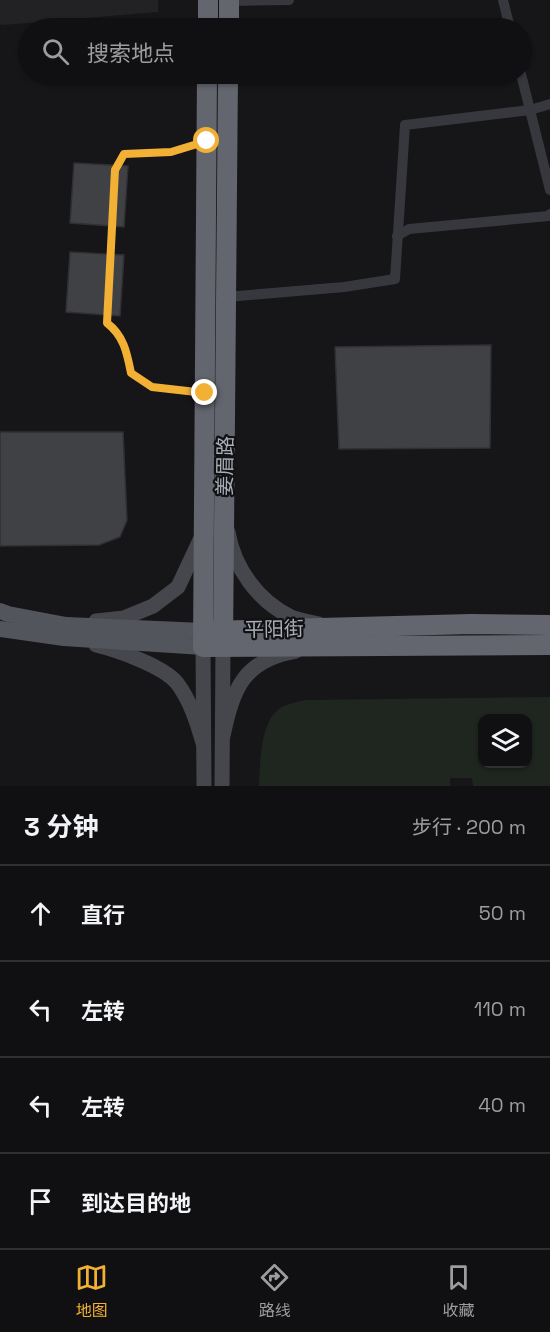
<!DOCTYPE html>
<html lang="zh">
<head>
<meta charset="utf-8">
<style>
  :root { --surface:#101012; --page:#19191b; --text:#f1f3f6; --muted:#9c9d9f; --line:#303032; --accent:#f2b134 }
  body { margin:0; font-family:"Space Grotesk","Noto Sans SC",sans-serif; background:var(--page); color:var(--text) }
  .controls { position:absolute; right:18px; bottom:18px; display:grid; overflow:hidden; border-radius:12px; box-shadow:0 2px 4px #0004 }
  .controls button { width:54px; height:54px; display:grid; place-items:center; padding:0; border:0; border-bottom:2px solid var(--line); background:var(--surface); color:var(--text); font:30px sans-serif }
  .stop { position:absolute; width:18px; height:18px; margin:-14px; border:4px solid #f2b134; border-radius:50%; background:#fff }
  .stop.end { background:#f2b134; border-color:#fff; box-shadow:0 2px 6px #0008 }
  .list { margin:0; padding:0; list-style:none }
  h2 { display:flex; justify-content:space-between; align-items:center; height:78px; margin:0; padding:0 24px; font-size:26px }
  h2 small { font-size:20px; font-weight:400; color:var(--muted) }
  .list li { display:grid; grid-template-columns:39px 1fr auto; gap:18px; align-items:center; box-sizing:border-box; height:96px; padding:0 24px; border-top:2px solid var(--line) }
  .list b { display:block; font-size:22px; white-space:nowrap }
  .list em { font-size:20px; font-style:normal; color:var(--muted) }
  .icon { flex:none; width:33px; height:33px; fill:none; stroke:currentColor; stroke-width:2; stroke-linecap:round; stroke-linejoin:round }
  .map { position:relative; flex:none; width:550px; height:786px; overflow:hidden }
  .search { position:absolute; background:var(--surface); box-shadow:0 2px 4px #0004; left:18px; right:18px; top:18px; height:66px; display:flex; align-items:center; gap:15px; box-sizing:border-box; padding:0 21px; border-radius:33px; color:var(--muted); font-size:22px }
  .sheet { height:462px; background:var(--surface) }
  nav { display:flex; justify-content:space-around; align-items:center; box-sizing:border-box; height:84px; border-top:2px solid var(--line); background:var(--surface); font-size:16px; color:var(--muted) }
  nav a { display:grid; justify-items:center; gap:3px }
  nav .on { color:var(--accent) }
  .map>svg:first-child { display:block }
  .built { fill:#222225 }
  .green { fill:#1e261f; fill-rule:evenodd }
  .building { fill:#404145; stroke:#303034; stroke-width:1.5 }
  .lines { fill:none; stroke-linecap:round; stroke-linejoin:round }
  .lane { stroke:#37383d; stroke-width:5 }
  .street { stroke:#37383d; stroke-width:10 }
  .secondary { stroke:#45474d; stroke-width:15 }
  .primary { stroke:#53555c; stroke-width:16 }
  .highway { stroke:#63666e; stroke-width:20 }
  .route { stroke:#f2b134; stroke-width:8 }
  .labels { text-anchor:middle; stroke-width:4.5; stroke-linejoin:round; paint-order:stroke }
  .street-label { font-size:20px; fill:#a8adb8; stroke:#111113 }
</style>
</head>
<body>
<div class="map">
<svg width="550" height="786" viewBox="0 0 550 786">
  <rect width="100%" height="100%" fill="#161618"/>
  <!-- built -->
  <path class="built" d="M0,0H158V12L3,25L0,24Z"/>
  <!-- green -->
  <path class="green" d="M550,697V786H473L472,778H450V786H259C260,765 260,722 279,709C285,704 298,702 306,700ZM482,718H528V764H482Z"/>
  <!-- building -->
  <g class="building">
    <path d="M74,163L128,166L124,227L70,223Z"/>
    <path d="M70,252L124,255L120,316L66,312Z"/>
    <path d="M491,345L490,448L339,449L335,347Z"/>
    <path d="M0,432H123L127,520L120,537L99,545L0,546Z"/>
  </g>
  <g class="lines">
    <!-- lane -->
    <path class="lane" d="M202,393L152,387L131,373C127,353 124,335 107,323L115,170L124,155L171,152L202,143"/>
    <!-- street -->
    <g class="street">
      <path d="M503,0L510,28"/>
      <path d="M229,1L289,0"/>
      <path d="M521,74L550,190"/>
      <path d="M397,236L409,229L549,216L550,214"/>
      <path d="M226,297L344,287L395,279L405,125L530,110L550,104"/>
    </g>
    <!-- secondary -->
    <g class="secondary">
      <path d="M228,532C234,568 258,601 291,617C299,620 310,622 319,624"/>
      <path d="M96,621L124,618L153,606L178,587L200,540"/>
      <path d="M96,645C117,650 163,666 177,683C190,700 197,722 203,743"/>
      <path d="M203,647L204,786"/>
      <path d="M223,736C233,688 244,660 296,651"/>
      <path d="M222,786L223,646"/>
    </g>
    <!-- primary -->
    <g class="primary">
      <path d="M0,611L8,614L66,625L203,631"/>
      <path d="M0,629L64,638L203,647"/>
    </g>
    <!-- highway -->
    <g class="highway">
      <path d="M208,28V0"/>
      <path d="M229,28V0"/>
      <path d="M207,74L203,647L550,645"/>
      <path d="M211,631L471,624L550,625"/>
      <path d="M223,646L228,74"/>
    </g>
  </g>
  <g class="lines">
    <!-- route -->
    <path class="route" d="M205,393L152,387L131,373C127,353 124,336 107,323L115,170L124,154L171,152L207,141"/>
  </g>
  <g class="labels">
    <!-- street labels -->
    <g class="street-label">
      <text transform="translate(225 466) rotate(-89)" y="7">姜眉路</text>
      <text transform="translate(274 629) rotate(-1)" y="7">平阳街</text>
    </g>
  </g>
</svg>
<div class="controls">
<button><svg class="icon" aria-label="layers" viewBox="0 0 24 24"><path d="M12 4l9 5-9 5-9-5zM3 14l9 5 9-5"/></svg></button>
</div>
<div class="stop" style="left:207px;top:141px"></div>
<div class="stop end" style="left:205px;top:393px"></div>
<div class="search"><svg class="icon" aria-label="search" viewBox="0 0 24 24"><circle cx="10" cy="10" r="6"/><path d="M15 15l6 6"/></svg>搜索地点</div>
</div>
<section class="sheet">
<h2>3 分钟<small>步行 · 200 m</small></h2>
<ul class="list">
<li><svg class="icon" aria-label="ahead" viewBox="0 0 24 24"><path d="M12 20V5M6 11l6-6 6 6"/></svg><div><b>直行</b></div><em>50 m</em></li>
<li><svg class="icon" aria-label="left" viewBox="0 0 24 24"><path d="M17 20v-9H6M10 6l-5 5 5 5"/></svg><div><b>左转</b></div><em>110 m</em></li>
<li><svg class="icon" aria-label="left" viewBox="0 0 24 24"><path d="M17 20v-9H6M10 6l-5 5 5 5"/></svg><div><b>左转</b></div><em>40 m</em></li>
<li><svg class="icon" aria-label="arrive" viewBox="0 0 24 24"><path d="M6 21V4h12l-3 4 3 4H6"/></svg><div><b>到达目的地</b></div></li>
</ul>
</section>
<nav>
<a class="on"><svg class="icon" aria-label="map" viewBox="0 0 24 24"><path d="M3 6l6-2 6 2 6-2v14l-6 2-6-2-6 2zM9 4v14M15 6v14"/></svg>地图</a>
<a><svg class="icon" aria-label="directions" viewBox="0 0 24 24"><path d="M12 3l9 9-9 9-9-9zM9 14v-3h6M13 9l2 2-2 2"/></svg>路线</a>
<a><svg class="icon" aria-label="saved" viewBox="0 0 24 24"><path d="M7 4h10v16l-5-4-5 4z"/></svg>收藏</a>
</nav>
</body>
</html>
